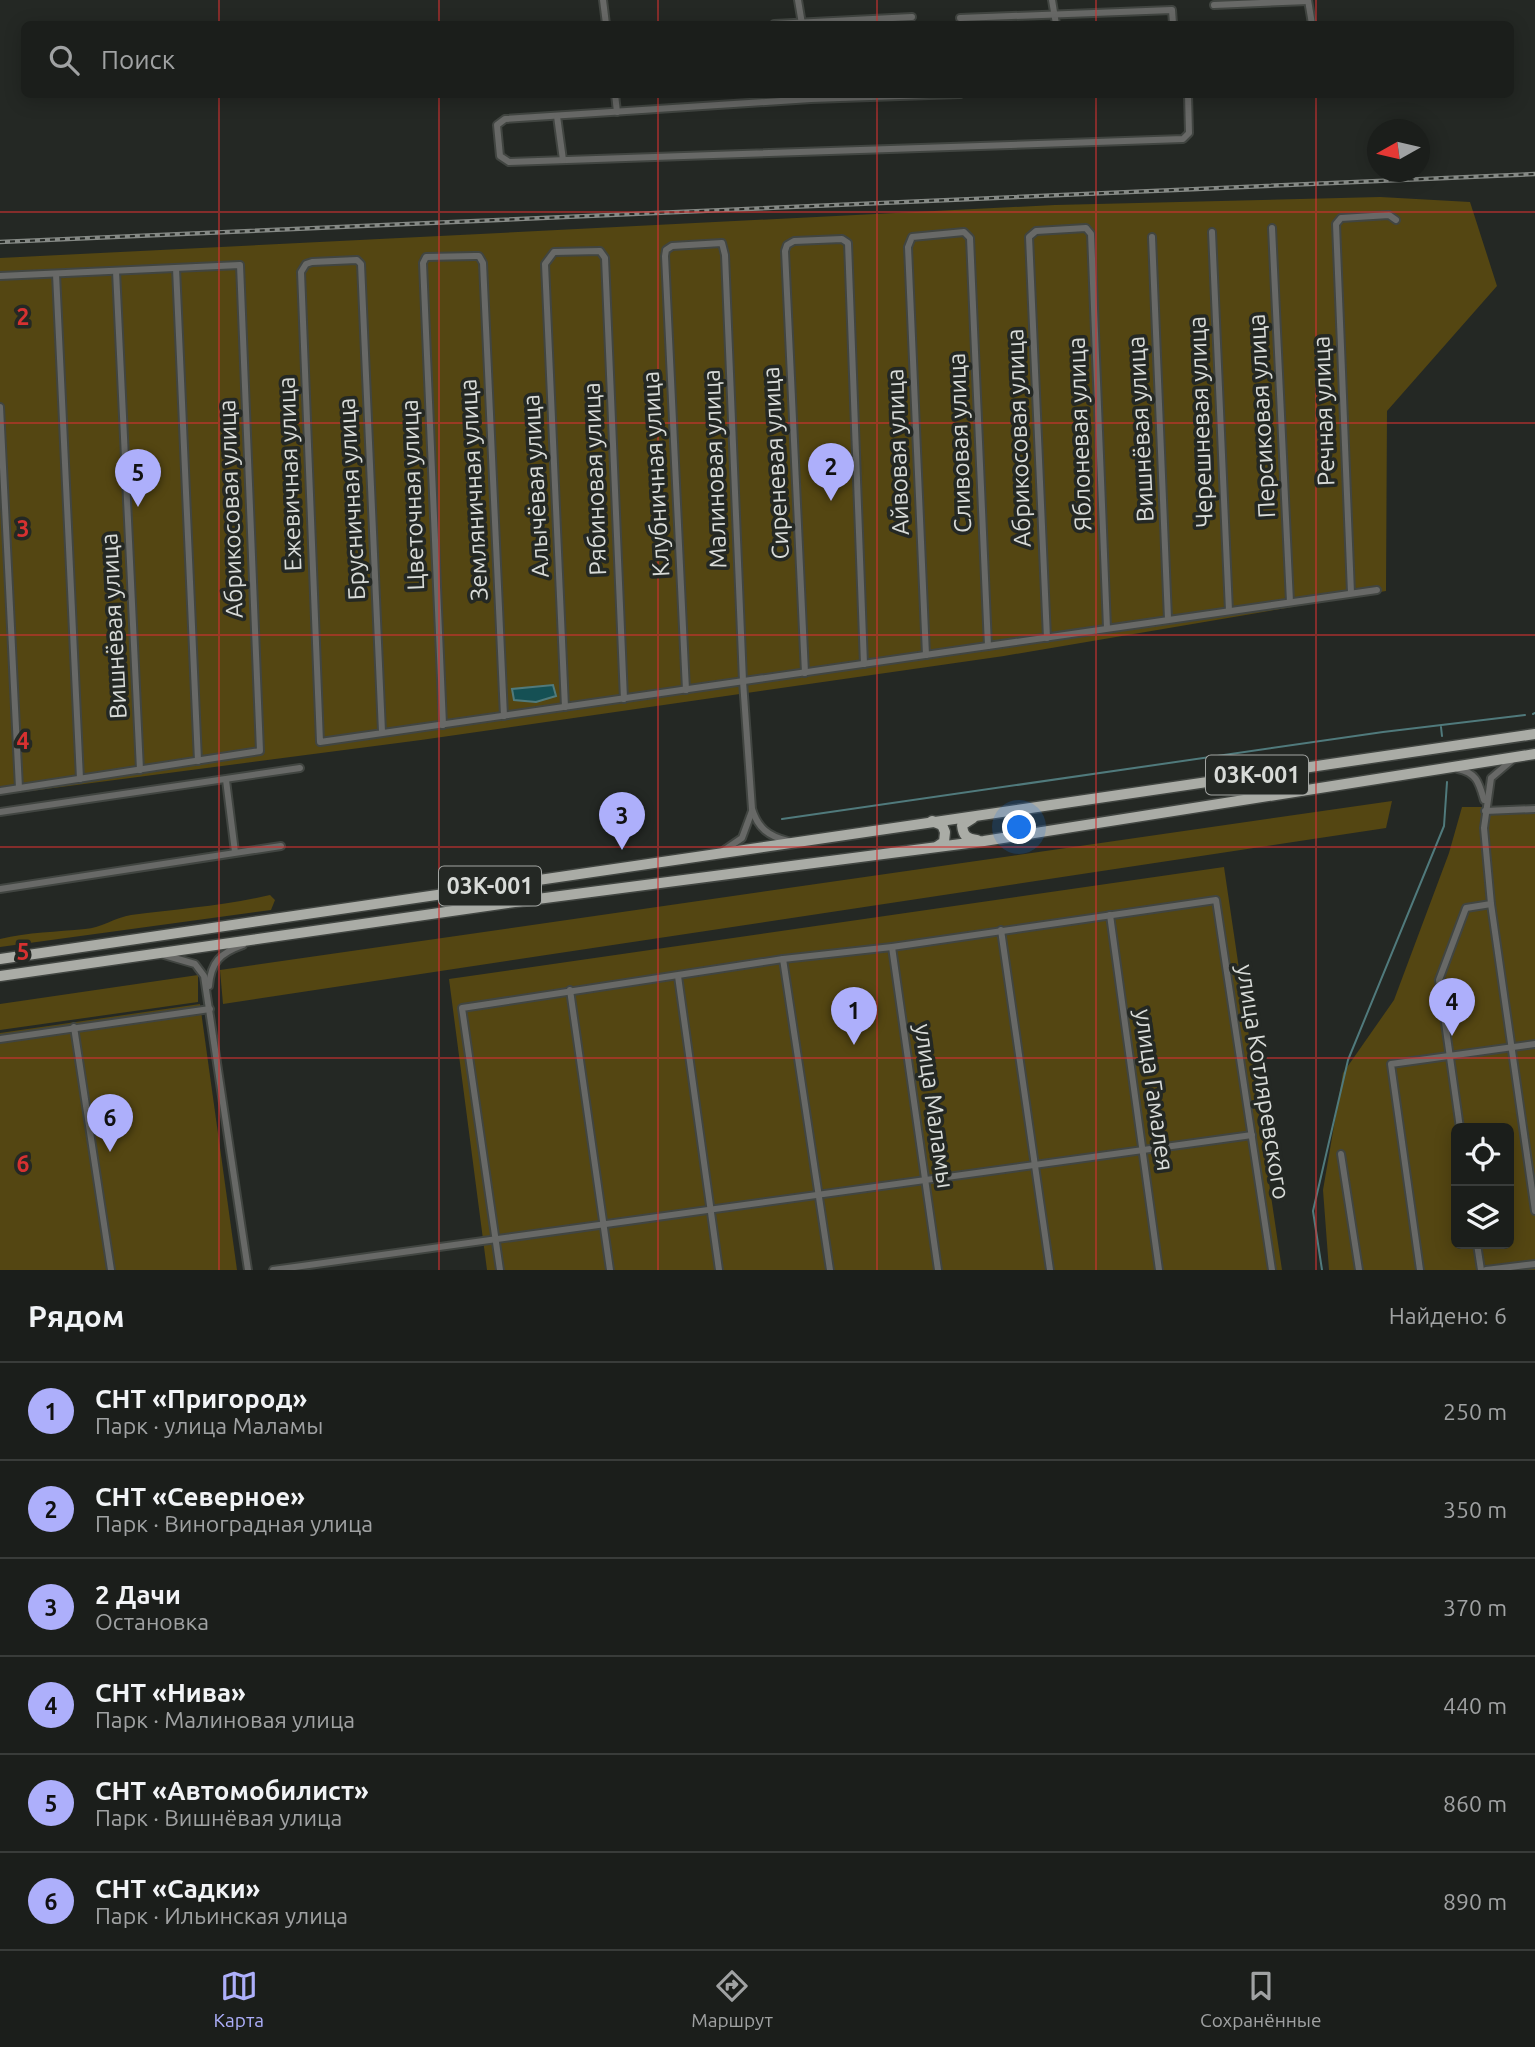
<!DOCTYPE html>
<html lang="ru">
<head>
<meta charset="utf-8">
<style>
  :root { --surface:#1b1e1b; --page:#282b28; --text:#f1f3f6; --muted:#a0a2a3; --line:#393c3a; --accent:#adaffb }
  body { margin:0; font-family:Ubuntu,sans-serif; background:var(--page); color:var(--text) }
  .controls { position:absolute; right:21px; bottom:21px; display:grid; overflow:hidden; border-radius:10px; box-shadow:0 4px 18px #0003 }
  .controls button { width:63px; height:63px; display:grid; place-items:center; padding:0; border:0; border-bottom:2px solid var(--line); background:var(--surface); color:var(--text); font:35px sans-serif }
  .compass { position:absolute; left:1367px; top:119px; width:63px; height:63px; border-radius:50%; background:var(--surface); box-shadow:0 4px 18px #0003; rotate:262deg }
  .you { position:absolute; left:1020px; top:828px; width:24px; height:24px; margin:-18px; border:5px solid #fff; border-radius:50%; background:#1a73e8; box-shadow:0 0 0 10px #1a73e833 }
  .badge { display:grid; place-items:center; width:46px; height:46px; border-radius:50%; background:var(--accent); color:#111; font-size:23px; font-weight:700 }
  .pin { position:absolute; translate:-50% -58px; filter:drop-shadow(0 2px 4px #0008) }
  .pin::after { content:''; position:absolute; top:37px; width:24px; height:21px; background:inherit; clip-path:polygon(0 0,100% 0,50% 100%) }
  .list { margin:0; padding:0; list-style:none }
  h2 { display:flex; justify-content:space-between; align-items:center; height:91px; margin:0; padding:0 28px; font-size:30px }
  h2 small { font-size:23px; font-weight:400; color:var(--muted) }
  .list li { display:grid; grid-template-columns:46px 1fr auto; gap:21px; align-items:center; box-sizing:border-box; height:98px; padding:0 28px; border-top:2px solid var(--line) }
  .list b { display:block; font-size:26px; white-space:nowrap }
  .list p { margin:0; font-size:23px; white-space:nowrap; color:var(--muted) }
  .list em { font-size:23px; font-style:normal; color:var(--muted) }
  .icon { flex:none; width:38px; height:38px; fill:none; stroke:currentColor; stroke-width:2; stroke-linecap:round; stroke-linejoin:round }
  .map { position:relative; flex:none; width:1535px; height:1270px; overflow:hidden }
  .search { position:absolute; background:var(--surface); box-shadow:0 4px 18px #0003; left:21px; right:21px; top:21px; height:77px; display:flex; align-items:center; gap:18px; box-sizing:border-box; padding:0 24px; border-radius:10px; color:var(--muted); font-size:26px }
  .sheet { height:679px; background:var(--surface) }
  nav { display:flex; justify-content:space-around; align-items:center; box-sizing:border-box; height:98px; border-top:2px solid var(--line); background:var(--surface); font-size:19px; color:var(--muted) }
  nav a { display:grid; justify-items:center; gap:4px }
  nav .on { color:var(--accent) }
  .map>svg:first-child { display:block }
  .green { fill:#544612; fill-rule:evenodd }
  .water { fill:#155054; stroke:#507a7c; stroke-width:2 }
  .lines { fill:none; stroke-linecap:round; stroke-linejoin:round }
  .stream { stroke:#507a7c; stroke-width:2 }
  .minor-casing { stroke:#414541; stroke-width:10 }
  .primary-casing { stroke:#414541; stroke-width:13 }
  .minor { stroke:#686967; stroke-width:6 }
  .primary { stroke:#aaaca6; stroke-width:10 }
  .rail-casing { stroke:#858985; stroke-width:4.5 }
  .rail { stroke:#242824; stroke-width:2; stroke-dasharray:5; stroke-linecap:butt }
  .grid { fill:none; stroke:#d63131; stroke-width:2; stroke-opacity:0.55 }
  .labels { text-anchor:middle; stroke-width:7; stroke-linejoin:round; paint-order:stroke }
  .shield { fill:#242824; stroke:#a2a5a2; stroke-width:2 }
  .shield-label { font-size:23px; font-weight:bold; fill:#d8dbd8 }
  .street-label { font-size:24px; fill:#d8dbd8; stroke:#242824 }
  .grid-label { font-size:23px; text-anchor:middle; font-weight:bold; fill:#d63131; stroke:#242824; stroke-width:7; stroke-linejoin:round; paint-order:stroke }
</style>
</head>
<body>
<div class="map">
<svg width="1535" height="1270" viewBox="0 0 1535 1270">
  <rect width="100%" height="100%" fill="#242824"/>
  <!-- green -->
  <g class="green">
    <path d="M1380,197L1470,202L1497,286L1387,411L1386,591L1004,656L421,740L0,795V258L1055,205Z"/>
    <path d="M1392,801L1386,828L223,1004L220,970Z"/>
    <path d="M1462,807H1535V1270H1329L1323,1190L1343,1073L1394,1000L1449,853ZM1456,1128H1509V1244H1456Z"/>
    <path d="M1224,867L1260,1111L1270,1119L1274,1140L1264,1149L1282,1270H487L449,979Z"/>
    <path d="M270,895L275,900L271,910L0,947V939C28,932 57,932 85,929C101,928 116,917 131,915C178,909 224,906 270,895Z"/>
    <path d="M198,975V1002L0,1030V1004Z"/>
    <path d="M200,1004L237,1270H0V1033Z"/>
  </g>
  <!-- water -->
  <path class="water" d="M553,685L556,696L536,702L514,700L512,689Z"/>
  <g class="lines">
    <!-- stream -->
    <g class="stream">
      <path d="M1533,714L1535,713"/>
      <path d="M1441,727L1442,736"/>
      <path d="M782,819L1383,732L1525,715"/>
      <path d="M1322,1270L1313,1211L1348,1060L1444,826L1447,782"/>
    </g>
    <!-- minor casing -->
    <g class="minor-casing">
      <g id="minor">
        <path d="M603,0L606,24"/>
        <path d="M798,0L802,24"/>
        <path d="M1052,0L1056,24"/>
        <path d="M1308,0L1312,24"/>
        <path d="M1214,5L1308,1"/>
        <path d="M960,18L1172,10L1173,24"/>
        <path d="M774,24L912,17"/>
        <path d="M615,94L617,112"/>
        <path d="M960,94L811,99L505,119L497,125L500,156L509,162L1183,139L1189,133L1188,94"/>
        <path d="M557,116L563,160"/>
        <path d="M1272,228L1290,602"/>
        <path d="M1212,232L1229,611"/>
        <path d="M1152,237L1168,619"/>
        <path d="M176,268L198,761"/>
        <path d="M116,271L140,770"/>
        <path d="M56,274L80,779"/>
        <path d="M0,276L240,265L260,751L0,791"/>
        <path d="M0,407L19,788"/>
        <path d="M1351,593L1336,224L1341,218L1389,215L1396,220"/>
        <path d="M1047,638L1029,237L1036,231L1086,228L1091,234L1107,628"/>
        <path d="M926,655L908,247L912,237L964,232L970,238L988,646"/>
        <path d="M805,673L785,251L787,245L794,241L842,239L848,243L864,664"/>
        <path d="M686,690L665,256L666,250L672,246L722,243L725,255L743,681L752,809C758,828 768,836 788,841"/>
        <path d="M565,707L545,264L554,252L600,251L605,258L624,699"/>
        <path d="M443,725L423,263L426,257L475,256H479L483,263L504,716"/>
        <path d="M382,732L361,264L357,260L312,262L306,264L301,272L320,742L1377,590"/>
        <path d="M1511,761L1491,778L1484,828L1491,904L1535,1211"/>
        <path d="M1458,769C1477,773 1479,783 1484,800"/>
        <path d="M226,780L235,852"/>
        <path d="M1485,811L1535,809"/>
        <path d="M0,812L300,768"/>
        <path d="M723,851L742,838L752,811"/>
        <path d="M0,889L281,846"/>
        <path d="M1110,915L1159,1270"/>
        <path d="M1001,930L1050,1270"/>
        <path d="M892,947L938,1270"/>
        <path d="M164,955L195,964L204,976L248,1270"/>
        <path d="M783,959L830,1270"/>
        <path d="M678,976L719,1270"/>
        <path d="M209,986C211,962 220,953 243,945"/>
        <path d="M570,990L610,1270"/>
        <path d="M74,1027L111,1270"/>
        <path d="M0,1039L210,1009"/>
        <path d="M1460,1128L1439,980L1466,908L1491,904"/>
        <path d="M1341,1154L1359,1270"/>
        <path d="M1477,1244L1481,1270"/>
        <path d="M273,1270L1252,1135"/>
        <path d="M500,1270L462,1008L783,959L892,947L1216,900L1272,1270"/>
        <path d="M1420,1270L1391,1064L1535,1044"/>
        <path d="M1486,1270L1535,1264"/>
      </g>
    </g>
    <!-- primary casing -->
    <g class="primary-casing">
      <g id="primary">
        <path d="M973,818L962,825C963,836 967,839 977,840"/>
        <path d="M932,821L942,825L945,832L944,842L938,846"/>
        <path d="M0,959L1535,734"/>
        <path d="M0,976L522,901L984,841L1535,754"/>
      </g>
    </g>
    <!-- minor -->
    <use href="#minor" class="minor"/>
    <!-- primary -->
    <use href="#primary" class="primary"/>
    <!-- rail casing -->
    <g class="rail-casing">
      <path id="rail" d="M0,242L1535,174"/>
    </g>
    <!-- rail -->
    <use href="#rail" class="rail"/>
  </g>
  <!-- grid -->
  <path class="grid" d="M219,0V24M439,0V24M658,0V24M877,0V24M1096,0V24M1316,0V24M219,94V1270M439,94V1270M658,94V1270M877,94V1270M1096,94V1270M1316,94V1270M0,212H1535M0,423H1535M0,635H1535M0,847H1535M0,1058H1535"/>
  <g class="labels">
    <!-- shield labels -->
    <g class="shield">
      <rect x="1206" y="755.5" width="102" height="39" rx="5"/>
      <rect x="439" y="866.5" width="102" height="39" rx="5"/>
    </g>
    <g class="shield-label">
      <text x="1257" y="783">03К-001</text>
      <text x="490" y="894">03К-001</text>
    </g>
    <!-- street labels -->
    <g class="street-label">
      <text transform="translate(1324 411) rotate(-92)" y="8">Речная улица</text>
      <text transform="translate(1262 416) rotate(-93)" y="8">Персиковая улица</text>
      <text transform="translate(1201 422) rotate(-92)" y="8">Черешневая улица</text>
      <text transform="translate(1141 429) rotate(-93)" y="8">Вишнёвая улица</text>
      <text transform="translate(1080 434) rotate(-92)" y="8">Яблоневая улица</text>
      <text transform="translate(1019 438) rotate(-92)" y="8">Абрикосовая улица</text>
      <text transform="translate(960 443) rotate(-92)" y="8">Сливовая улица</text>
      <text transform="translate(898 452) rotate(-92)" y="8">Айвовая улица</text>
      <text transform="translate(776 463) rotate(-93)" y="8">Сиреневая улица</text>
      <text transform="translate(715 469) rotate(-92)" y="8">Малиновая улица</text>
      <text transform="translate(290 474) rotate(-92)" y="8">Ежевичная улица</text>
      <text transform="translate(656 474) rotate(-93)" y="8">Клубничная улица</text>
      <text transform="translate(595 479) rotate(-92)" y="8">Рябиновая улица</text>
      <text transform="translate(536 486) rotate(-93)" y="8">Алычёвая улица</text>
      <text transform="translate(474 490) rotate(-93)" y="8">Земляничная улица</text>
      <text transform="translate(413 495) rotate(-92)" y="8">Цветочная улица</text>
      <text transform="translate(352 499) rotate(-93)" y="8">Брусничная улица</text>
      <text transform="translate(231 509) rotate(-92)" y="8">Абрикосовая улица</text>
      <text transform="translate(114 626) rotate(-93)" y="8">Вишнёвая улица</text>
      <text transform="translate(1263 1082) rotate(81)" y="8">улица Котляревского</text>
      <text transform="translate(1154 1090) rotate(82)" y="8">улица Гамалея</text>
      <text transform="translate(934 1106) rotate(82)" y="8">улица Маламы</text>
    </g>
  </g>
  <g class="grid-label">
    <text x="23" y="325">2</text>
    <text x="23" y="537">3</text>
    <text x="23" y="749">4</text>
    <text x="23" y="960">5</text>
    <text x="23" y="1172">6</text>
  </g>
</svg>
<div class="controls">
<button><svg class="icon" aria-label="locate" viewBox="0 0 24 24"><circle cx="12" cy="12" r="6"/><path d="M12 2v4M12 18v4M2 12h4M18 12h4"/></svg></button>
<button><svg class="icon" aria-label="layers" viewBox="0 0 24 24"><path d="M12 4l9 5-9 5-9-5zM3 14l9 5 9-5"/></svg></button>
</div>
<svg class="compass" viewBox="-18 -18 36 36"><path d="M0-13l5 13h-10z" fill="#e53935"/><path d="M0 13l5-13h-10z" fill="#a0a2a3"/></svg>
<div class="you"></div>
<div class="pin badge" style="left:854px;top:1045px">1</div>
<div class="pin badge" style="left:831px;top:501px">2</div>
<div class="pin badge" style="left:622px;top:850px">3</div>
<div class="pin badge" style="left:1452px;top:1036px">4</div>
<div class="pin badge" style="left:138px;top:507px">5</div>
<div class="pin badge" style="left:110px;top:1152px">6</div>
<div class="search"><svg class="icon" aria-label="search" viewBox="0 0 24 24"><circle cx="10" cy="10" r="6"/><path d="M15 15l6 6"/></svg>Поиск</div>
</div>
<section class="sheet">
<h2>Рядом<small>Найдено: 6</small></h2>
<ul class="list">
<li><span class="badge">1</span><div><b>СНТ «Пригород»</b><p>Парк · улица Маламы</p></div><em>250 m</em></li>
<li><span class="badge">2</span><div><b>СНТ «Северное»</b><p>Парк · Виноградная улица</p></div><em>350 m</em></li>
<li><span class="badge">3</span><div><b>2 Дачи</b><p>Остановка</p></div><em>370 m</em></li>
<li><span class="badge">4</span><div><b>СНТ «Нива»</b><p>Парк · Малиновая улица</p></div><em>440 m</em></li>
<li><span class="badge">5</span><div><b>СНТ «Автомобилист»</b><p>Парк · Вишнёвая улица</p></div><em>860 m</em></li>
<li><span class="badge">6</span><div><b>СНТ «Садки»</b><p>Парк · Ильинская улица</p></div><em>890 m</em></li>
</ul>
</section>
<nav>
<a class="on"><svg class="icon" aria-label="map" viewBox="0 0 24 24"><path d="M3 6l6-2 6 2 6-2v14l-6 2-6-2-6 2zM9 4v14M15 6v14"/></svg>Карта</a>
<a><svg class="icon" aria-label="directions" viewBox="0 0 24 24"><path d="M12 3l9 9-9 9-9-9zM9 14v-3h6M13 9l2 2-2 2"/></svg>Маршрут</a>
<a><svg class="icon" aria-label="saved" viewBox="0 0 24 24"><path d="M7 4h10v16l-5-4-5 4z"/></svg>Сохранённые</a>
</nav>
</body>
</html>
